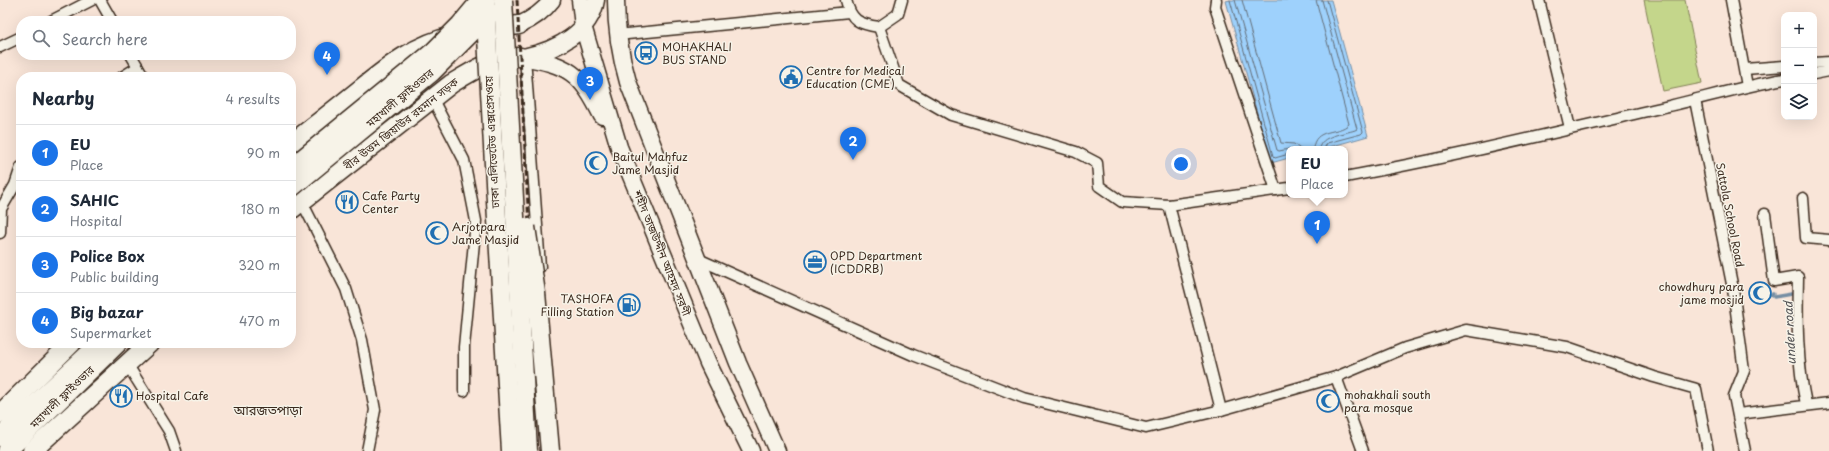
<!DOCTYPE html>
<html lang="en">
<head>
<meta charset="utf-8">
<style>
  :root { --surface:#fff; --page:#f2f2f3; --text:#1f2937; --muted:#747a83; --line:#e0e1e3; --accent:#1a73e8 }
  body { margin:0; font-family:"Playpen Sans","Noto Sans Bengali",sans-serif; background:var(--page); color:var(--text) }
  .controls { position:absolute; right:12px; top:12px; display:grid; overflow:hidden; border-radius:8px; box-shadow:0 4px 16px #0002 }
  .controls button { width:36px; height:36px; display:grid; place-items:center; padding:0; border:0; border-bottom:1px solid var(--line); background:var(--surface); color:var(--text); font:20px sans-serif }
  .you { position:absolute; left:1181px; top:164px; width:14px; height:14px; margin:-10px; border:3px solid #fff; border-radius:50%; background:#1a73e8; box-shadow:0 0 0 6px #1a73e833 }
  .badge { display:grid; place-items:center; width:26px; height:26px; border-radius:50%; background:var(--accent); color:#fff; font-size:13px; font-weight:700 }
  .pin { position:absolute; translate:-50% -33px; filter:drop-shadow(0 1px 2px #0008) }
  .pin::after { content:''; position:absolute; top:21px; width:14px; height:12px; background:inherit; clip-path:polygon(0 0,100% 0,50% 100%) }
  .popup { position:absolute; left:1286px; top:146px; width:62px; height:52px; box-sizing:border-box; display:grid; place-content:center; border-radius:8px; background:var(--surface); filter:drop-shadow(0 1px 3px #0005); font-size:13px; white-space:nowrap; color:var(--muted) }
  .popup b { font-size:15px; color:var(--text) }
  .popup::after { content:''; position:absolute; left:50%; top:100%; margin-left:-8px; border:8px solid transparent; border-top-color:var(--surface) }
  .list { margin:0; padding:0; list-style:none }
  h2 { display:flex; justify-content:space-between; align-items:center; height:52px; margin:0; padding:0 16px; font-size:17px }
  h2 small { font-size:13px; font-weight:400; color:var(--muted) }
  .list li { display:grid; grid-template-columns:26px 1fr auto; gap:12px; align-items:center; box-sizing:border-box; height:56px; padding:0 16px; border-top:1px solid var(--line) }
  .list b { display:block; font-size:15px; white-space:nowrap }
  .list p { margin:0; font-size:13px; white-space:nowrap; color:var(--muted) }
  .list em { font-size:13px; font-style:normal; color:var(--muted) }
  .icon { flex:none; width:22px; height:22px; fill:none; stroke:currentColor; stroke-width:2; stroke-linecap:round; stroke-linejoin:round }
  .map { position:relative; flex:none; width:1829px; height:451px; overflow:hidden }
  .search { position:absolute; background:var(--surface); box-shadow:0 4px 16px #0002; left:16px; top:16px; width:280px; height:44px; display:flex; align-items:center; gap:10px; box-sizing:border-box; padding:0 14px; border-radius:16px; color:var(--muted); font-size:15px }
  .panel { position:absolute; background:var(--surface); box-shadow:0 4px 16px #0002; left:16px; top:72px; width:280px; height:276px; border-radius:16px }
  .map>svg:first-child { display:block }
  .green { fill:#c4d68b; stroke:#808054 }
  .water { fill:#9ed1fc; stroke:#768ea3 }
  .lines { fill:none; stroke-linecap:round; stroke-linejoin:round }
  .shore { stroke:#636d77; stroke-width:1 }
  .stream { stroke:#768ea3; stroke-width:3.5 }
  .street-casing { stroke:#3b2a1e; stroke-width:13 }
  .primary-casing { stroke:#3b2a1e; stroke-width:19 }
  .highway-casing { stroke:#3b2a1e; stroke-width:21 }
  .street { stroke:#f7f3e8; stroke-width:10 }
  .primary { stroke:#f7f3e8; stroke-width:16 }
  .highway { stroke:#f7f3e8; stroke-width:18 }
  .tram { stroke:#3b2a1e; stroke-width:1 }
  .rail { stroke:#3b2a1e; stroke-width:3; stroke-dasharray:6 3; stroke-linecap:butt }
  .highway-bridge-casing { stroke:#3b2a1e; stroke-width:21; stroke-linecap:butt }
  .highway-bridge { stroke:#f7f3e8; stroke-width:18 }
  .labels { text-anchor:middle; stroke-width:3; stroke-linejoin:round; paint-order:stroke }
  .poi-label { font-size:11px; fill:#3b2a1e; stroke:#f7f3e8; text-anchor:start }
  .street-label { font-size:11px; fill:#3b2a1e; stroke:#f7f3e8 }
  .water-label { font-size:12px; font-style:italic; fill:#545456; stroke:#f7f3e8 }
  .quarter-label { font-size:13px; fill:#3b2a1e; stroke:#f7f3e8 }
</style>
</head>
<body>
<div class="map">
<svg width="1829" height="451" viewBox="0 0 1829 451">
  <rect width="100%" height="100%" fill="#f9e5d8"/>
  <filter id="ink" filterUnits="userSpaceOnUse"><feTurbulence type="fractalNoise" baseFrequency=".025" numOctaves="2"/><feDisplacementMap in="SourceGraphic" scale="8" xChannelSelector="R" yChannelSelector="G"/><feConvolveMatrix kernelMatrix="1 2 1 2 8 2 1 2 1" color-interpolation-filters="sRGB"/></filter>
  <g filter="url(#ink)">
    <!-- green -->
    <path class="green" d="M1644,0H1685L1702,83L1663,91Z"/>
    <!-- water -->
    <path class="water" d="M1230,0H1331L1368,136L1322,149H1289V158L1271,163L1226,1Z"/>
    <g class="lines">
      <!-- shore -->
      <g class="shore">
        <path d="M1230,0L1273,156L1275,158L1289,154"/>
        <path d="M1235,0L1277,150L1279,151L1289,149"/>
        <path d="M1242,0L1281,143L1294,144L1300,149"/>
        <path d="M1313,149C1314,127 1338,135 1349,124L1316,0"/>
        <path d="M1319,149C1320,135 1344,134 1355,130L1357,129L1322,0"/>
        <path d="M1324,149L1327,143L1361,134L1363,132L1327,0"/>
      </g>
      <!-- stream -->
      <g class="stream">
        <path d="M1758,297L1773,294"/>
        <path d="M1774,297L1797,293"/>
      </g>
      <!-- street casing -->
      <g class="street-casing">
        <g id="street">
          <path d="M100,0L112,21"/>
          <path d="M846,0C851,21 859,24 879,27L898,14L902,0"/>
          <path d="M1216,0L1215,7L1276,190"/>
          <path d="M1539,0L1570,128"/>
          <path d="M1731,0L1747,86"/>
          <path d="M51,21L92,0"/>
          <path d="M879,27L899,85L951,115L1076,152L1097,163L1099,186L1122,202L1169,205L1289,188"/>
          <path d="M617,35L849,12"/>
          <path d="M0,47L21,37"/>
          <path d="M131,55L144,77"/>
          <path d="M525,57L540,267"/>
          <path d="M1814,63L1829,62"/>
          <path d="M1745,69L1784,66"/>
          <path d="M1814,74L1829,71"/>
          <path d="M122,77L138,67"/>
          <path d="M432,98L464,160L476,221L464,347V391"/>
          <path d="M1695,100L1733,289L1744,371L1734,396L1745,451"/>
          <path d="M1345,177C1454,157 1561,131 1669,106C1707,97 1745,86 1784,79"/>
          <path d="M1803,198L1806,238L1829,240"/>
          <path d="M302,202L346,289L362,340L375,410L367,451"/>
          <path d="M1169,205L1221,410"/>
          <path d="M1765,214L1774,281L1798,277C1797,320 1797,363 1806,404"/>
          <path d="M0,233L1,209L15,185L21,167"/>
          <path d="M696,258L913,355L1024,398L1146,428L1221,410L1336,377L1405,348L1466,330L1567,347L1654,377L1693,388L1696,389L1708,451"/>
          <path d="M127,364L169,431L176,451"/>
          <path d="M1336,377L1363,451"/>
          <path d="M1738,414L1829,403"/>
        </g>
      </g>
      <!-- primary casing -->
      <g class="primary-casing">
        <g id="primary">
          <path d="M580,0L583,26L619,147L708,363L751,451"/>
          <path d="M616,0C616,28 620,55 628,82L738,363L777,451"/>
          <path d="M519,25C533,19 543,12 552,0"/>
          <path d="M527,56C556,50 591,32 596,0"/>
          <path d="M521,57C569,65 580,72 602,116"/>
        </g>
      </g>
      <!-- highway casing -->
      <g class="highway-casing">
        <g id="highway">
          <path d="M490,29L519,25"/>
          <path d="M291,144C312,127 333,111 354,94C385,69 414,44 453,36"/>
          <path d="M291,210L451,84C472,71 496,56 521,57"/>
          <path d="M0,414L72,343"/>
          <path d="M0,437L100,343"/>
          <path d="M7,451L118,343"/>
          <path d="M32,451L150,343"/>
        </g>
      </g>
      <!-- street -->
      <use href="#street" class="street"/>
      <!-- primary -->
      <use href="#primary" class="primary"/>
      <!-- highway -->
      <use href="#highway" class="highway"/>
      <!-- tram -->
      <path class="tram" d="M506,0L529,451"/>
      <!-- rail -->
      <path class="rail" d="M517,0L541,451"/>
      <!-- highway-bridge casing -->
      <g class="highway-bridge-casing">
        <g id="highway-bridge">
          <path d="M485,0L497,219L511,451"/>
          <path d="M503,0L528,451"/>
          <path d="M291,168L433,52L460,25L481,0"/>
          <path d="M291,188L432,72L491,13"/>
          <path d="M526,227L536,293L550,451"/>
        </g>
      </g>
      <!-- highway-bridge -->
      <use href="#highway-bridge" class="highway-bridge"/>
    </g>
  </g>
  <!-- icons -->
  <defs>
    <g id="bus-ring" transform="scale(1.15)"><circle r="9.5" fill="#f7f3e8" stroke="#1f6fb2" stroke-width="1.5"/><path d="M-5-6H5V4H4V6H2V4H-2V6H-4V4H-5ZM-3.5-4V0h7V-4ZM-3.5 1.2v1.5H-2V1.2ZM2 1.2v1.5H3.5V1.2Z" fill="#1f6fb2"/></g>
    <g id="civic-ring" transform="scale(1.15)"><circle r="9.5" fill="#f7f3e8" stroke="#1f6fb2" stroke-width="1.5"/><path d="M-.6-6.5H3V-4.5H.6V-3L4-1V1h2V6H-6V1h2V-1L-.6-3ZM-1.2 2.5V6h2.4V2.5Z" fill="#1f6fb2"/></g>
    <g id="mosque-ring" transform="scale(1.15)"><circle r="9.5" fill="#f7f3e8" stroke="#1f6fb2" stroke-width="1.5"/><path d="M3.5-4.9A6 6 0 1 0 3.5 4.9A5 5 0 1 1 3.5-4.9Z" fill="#1f6fb2"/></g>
    <g id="restaurant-ring" transform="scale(1.15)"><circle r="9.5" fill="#f7f3e8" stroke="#1f6fb2" stroke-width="1.5"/><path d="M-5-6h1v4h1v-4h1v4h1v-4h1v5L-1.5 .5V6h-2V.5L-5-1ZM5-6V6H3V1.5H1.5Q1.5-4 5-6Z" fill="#1f6fb2"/></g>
    <g id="office-ring" transform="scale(1.15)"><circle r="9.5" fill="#f7f3e8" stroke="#1f6fb2" stroke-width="1.5"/><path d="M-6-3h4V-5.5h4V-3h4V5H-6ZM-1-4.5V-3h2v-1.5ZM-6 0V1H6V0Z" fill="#1f6fb2"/></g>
    <g id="fuel-ring" transform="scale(1.15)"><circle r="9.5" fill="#f7f3e8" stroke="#1f6fb2" stroke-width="1.5"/><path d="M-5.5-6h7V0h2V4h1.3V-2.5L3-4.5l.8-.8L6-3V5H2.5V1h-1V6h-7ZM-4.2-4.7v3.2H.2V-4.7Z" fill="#1f6fb2"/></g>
  </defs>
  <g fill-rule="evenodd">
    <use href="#bus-ring" x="646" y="53"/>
    <use href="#civic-ring" x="791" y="77"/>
    <use href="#mosque-ring" x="596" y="163"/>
    <use href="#restaurant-ring" x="347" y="202"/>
    <use href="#mosque-ring" x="437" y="233"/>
    <use href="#office-ring" x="815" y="262"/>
    <use href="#mosque-ring" x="1760" y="293"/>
    <use href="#fuel-ring" x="629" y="305"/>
    <use href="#restaurant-ring" x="121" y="396"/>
    <use href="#mosque-ring" x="1328" y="401"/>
  </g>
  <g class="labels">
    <!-- poi labels -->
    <g class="poi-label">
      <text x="662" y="51">MOHAKHALI<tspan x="662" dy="13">BUS STAND</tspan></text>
      <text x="806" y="75">Centre for Medical<tspan x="806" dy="13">Education (CME)</tspan></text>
      <text x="612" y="161">Baitul Mahfuz<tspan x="612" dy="13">Jame Masjid</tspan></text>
      <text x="362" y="200">Cafe Party<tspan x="362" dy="13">Center</tspan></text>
      <text x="452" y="231">Arjotpara<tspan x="452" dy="13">Jame Masjid</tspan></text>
      <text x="830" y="260">OPD Department<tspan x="830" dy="13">(ICDDRB)</tspan></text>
      <text x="1744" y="291" text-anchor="end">chowdhury para<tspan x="1744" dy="13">jame mosjid</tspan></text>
      <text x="614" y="303" text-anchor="end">TASHOFA<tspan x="614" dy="13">Filling Station</tspan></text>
      <text x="1344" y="399">mohakhali south<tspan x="1344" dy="13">para mosque</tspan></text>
      <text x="136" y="400">Hospital Cafe</text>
    </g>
    <!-- street labels -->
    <g class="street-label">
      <text transform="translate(400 98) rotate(-40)" y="4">মহাখালী ফ্লাইওভার</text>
      <text transform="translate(401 124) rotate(-38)" y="4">বীর উত্তম জিয়াউর রহমান সড়ক</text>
      <text transform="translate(492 142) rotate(-93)" y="4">ঢাকা এলিভেটেড এক্সপ্রেসওয়ে</text>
      <text transform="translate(1730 215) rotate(79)" y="4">Sattola School Road</text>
      <text transform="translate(662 253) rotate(68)" y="4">শহীদ তাজউদ্দীন আহমদ সরণী</text>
      <text transform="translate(62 397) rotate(-44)" y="4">মহাখালী ফ্লাইওভার</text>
    </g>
    <!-- water labels -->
    <g class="water-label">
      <text transform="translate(1790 333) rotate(-93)" y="4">under road</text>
    </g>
    <!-- quarter labels -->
    <g class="quarter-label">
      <text x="268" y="415">আরজতপাড়া</text>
    </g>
  </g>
</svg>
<div class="controls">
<button>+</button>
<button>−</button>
<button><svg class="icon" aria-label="layers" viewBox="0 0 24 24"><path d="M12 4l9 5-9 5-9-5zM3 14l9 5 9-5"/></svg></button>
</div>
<div class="you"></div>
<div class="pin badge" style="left:1317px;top:244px">1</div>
<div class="popup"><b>EU</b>Place</div>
<div class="pin badge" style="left:853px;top:160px">2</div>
<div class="pin badge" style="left:590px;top:100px">3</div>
<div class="pin badge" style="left:327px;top:75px">4</div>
<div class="search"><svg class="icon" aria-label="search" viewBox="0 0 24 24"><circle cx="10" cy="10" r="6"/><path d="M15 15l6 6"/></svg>Search here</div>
<section class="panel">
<h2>Nearby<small>4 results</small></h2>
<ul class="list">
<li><span class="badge">1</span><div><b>EU</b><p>Place</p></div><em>90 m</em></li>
<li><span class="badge">2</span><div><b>SAHIC</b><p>Hospital</p></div><em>180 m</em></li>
<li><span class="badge">3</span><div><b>Police Box</b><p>Public building</p></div><em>320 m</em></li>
<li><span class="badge">4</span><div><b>Big bazar</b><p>Supermarket</p></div><em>470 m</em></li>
</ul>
</section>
</div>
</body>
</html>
